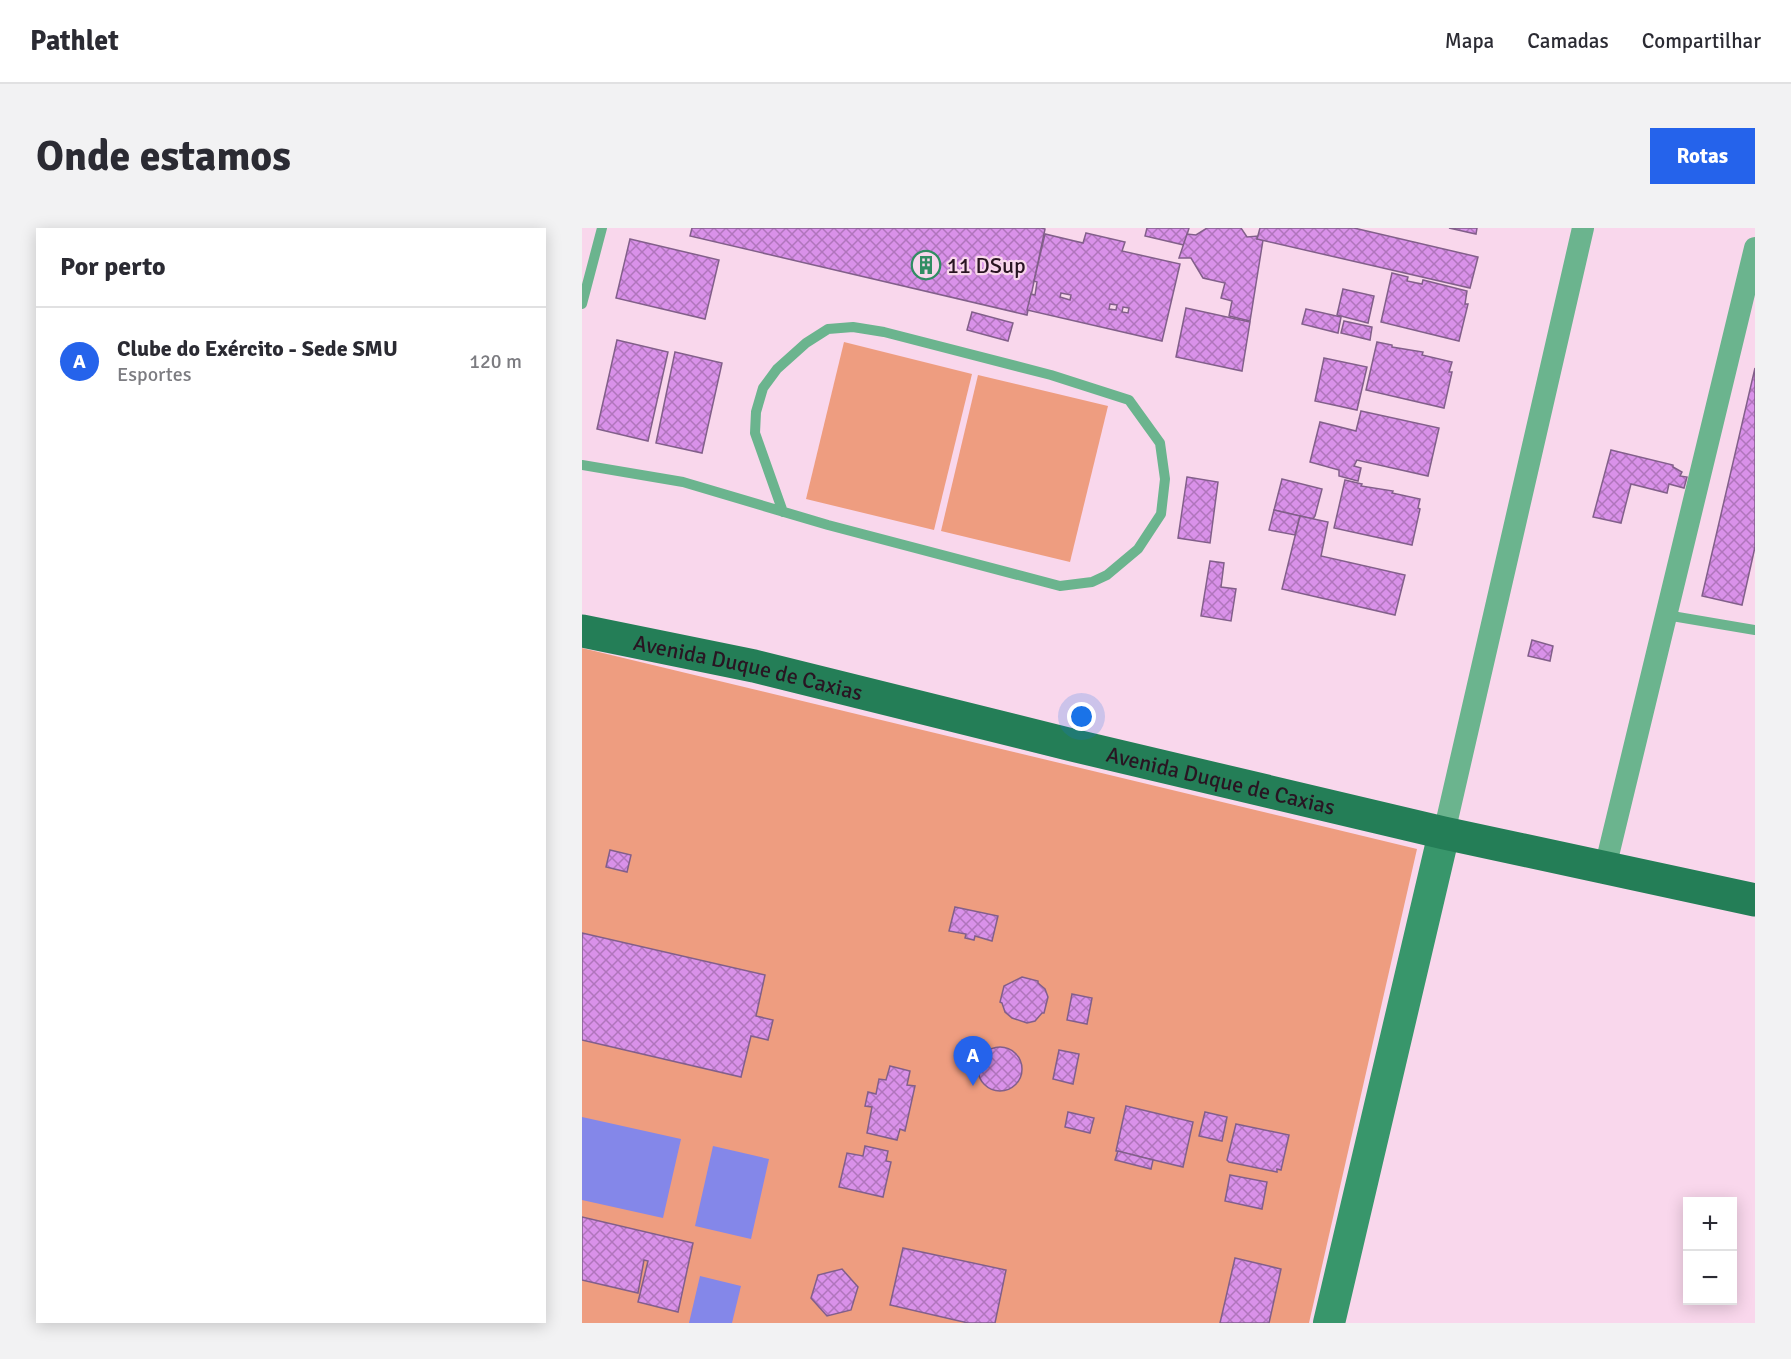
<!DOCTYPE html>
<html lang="pt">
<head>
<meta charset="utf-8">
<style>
  :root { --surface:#fff; --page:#f2f2f3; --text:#2b2b33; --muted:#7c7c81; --line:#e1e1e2; --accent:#2563eb }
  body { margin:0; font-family:Signika,sans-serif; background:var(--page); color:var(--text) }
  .controls { position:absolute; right:18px; bottom:18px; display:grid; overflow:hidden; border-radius:0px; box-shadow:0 3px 15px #0003 }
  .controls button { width:54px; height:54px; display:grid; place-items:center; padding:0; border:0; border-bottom:2px solid var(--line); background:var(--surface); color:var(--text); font:30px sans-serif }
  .you { position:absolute; left:500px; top:489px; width:21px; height:21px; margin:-15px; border:4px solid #fff; border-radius:50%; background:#1a73e8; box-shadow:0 0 0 9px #1a73e833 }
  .badge { display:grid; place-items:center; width:39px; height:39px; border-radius:50%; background:var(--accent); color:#fff; font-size:20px; font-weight:700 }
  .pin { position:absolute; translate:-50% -50px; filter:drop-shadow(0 2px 3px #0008) }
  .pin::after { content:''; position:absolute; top:32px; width:21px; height:18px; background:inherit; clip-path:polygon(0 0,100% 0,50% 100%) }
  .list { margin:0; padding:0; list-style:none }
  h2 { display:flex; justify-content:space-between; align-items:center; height:78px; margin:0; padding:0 24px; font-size:26px }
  h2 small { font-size:20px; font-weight:400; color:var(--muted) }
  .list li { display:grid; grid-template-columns:39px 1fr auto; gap:18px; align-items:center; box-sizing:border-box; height:108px; padding:0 24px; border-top:2px solid var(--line) }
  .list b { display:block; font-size:22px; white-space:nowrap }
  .list p { margin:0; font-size:20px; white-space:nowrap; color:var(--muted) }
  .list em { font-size:20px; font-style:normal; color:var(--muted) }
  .map { position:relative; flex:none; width:1173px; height:1095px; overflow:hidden; border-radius:0px }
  header { display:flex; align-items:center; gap:36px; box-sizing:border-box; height:84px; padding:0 30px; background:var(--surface); border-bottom:2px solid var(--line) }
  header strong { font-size:28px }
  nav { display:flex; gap:33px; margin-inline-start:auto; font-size:21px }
  .intro { display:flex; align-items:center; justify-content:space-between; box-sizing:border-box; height:144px; padding:0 36px }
  h1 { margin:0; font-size:42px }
  .button { padding:15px 27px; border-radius:0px; background:var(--accent); color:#fff; font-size:21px; font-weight:700 }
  main { display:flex; gap:36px; padding:0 36px }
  aside { flex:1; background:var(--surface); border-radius:0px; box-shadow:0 3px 15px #0003 }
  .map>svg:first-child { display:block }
  .park { fill:#ee9d80 }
  .water { fill:#8487e9 }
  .building { fill:url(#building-cross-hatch); stroke:#825f8a; stroke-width:1.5; fill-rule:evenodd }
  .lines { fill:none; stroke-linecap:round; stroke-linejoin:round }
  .lane { stroke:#6bb48e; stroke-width:10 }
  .street { stroke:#6bb48e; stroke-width:22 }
  .secondary { stroke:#38966b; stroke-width:32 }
  .primary { stroke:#247e57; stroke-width:33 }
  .labels { text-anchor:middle; stroke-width:4.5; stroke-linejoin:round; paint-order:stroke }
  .poi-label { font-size:22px; fill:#291522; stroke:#f9d7ec; text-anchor:start }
  .street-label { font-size:22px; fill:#291522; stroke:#f9d7ec }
</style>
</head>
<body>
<header>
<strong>Pathlet</strong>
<nav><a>Mapa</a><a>Camadas</a><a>Compartilhar</a></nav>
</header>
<div class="intro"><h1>Onde estamos</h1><a class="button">Rotas</a></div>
<main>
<aside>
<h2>Por perto<small></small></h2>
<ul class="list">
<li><span class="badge">A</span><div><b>Clube do Exército - Sede SMU</b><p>Esportes</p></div><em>120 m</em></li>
</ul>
</aside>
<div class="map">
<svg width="1173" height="1095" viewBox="0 0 1173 1095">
  <defs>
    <pattern id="building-cross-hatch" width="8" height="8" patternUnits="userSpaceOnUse" patternTransform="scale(1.5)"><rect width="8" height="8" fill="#d991e9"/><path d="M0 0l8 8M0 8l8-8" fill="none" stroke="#b075bc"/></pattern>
  </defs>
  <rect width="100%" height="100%" fill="#f9d7ec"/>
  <!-- park -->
  <g class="park">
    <path d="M262,114L390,146L352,302L224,271Z"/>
    <path d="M396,147L526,178L488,334L359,303Z"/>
    <path d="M0,420L835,621L727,1095H0Z"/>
  </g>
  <!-- water -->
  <g class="water">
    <path d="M0,889L99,911L81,990L0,972Z"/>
    <path d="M131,918L187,931L169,1011L113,998Z"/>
    <path d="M118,1048L159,1058L150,1095H107Z"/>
  </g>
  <!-- building -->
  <g class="building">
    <path d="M110,0H459L463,1L445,87L108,8Z"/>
    <path d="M565,0H607L602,17L563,8Z"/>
    <path d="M625,0H659L665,9L676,8L675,11L681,12L668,93L647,88L650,73L639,70L643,55L621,50L609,30H597L605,6L614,7Z"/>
    <path d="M678,0H772L896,29L888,60L675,11Z"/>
    <path d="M867,0H895L894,6Z"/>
    <path d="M504,5L543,14L540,23L598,36L580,113L445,82L449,66L453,67L455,54L452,53L463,6L501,15ZM479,65L489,67L488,72L478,69ZM528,76L535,77L534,82L527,81ZM541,79L547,80L546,85L540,84Z"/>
    <path d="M48,11L137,32L123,91L34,70Z"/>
    <path d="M810,45L826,49L825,53L840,56L841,52L885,63L883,76H886L877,113L799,94Z"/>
    <path d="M761,61L792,68L786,95L755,87Z"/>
    <path d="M604,80L668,94L660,143L594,129Z"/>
    <path d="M724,81L759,89L756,105L720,96Z"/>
    <path d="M390,84L431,95L426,113L385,102Z"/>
    <path d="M762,93L790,99L788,112L759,105Z"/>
    <path d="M35,112L86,124L66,213L15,201Z"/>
    <path d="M795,114L810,117V119L841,124L840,127L870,134L867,144H870L862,180L784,162Z"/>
    <path d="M93,124L140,135L120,225L74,215Z"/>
    <path d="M742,130L785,139L775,182L733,173Z"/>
    <path d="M1173,140V319L1160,377L1120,368Z"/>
    <path d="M779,183L857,200L846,248L775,232L772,238L779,240L776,253L757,248V242L728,234L738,194L774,203Z"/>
    <path d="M1029,222L1091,237V239L1100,244L1098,248L1105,249L1102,260L1087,256L1085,265L1049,256L1039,295L1011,289Z"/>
    <path d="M605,249L636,254L628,315L596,310Z"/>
    <path d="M700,251L740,261L733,288L731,291L692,282Z"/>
    <path d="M763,252L780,256L779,258L811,263L810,265L838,271L836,280L838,281L830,317L752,300Z"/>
    <path d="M692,282L718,288L713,307L687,302Z"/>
    <path d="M718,288L746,294L739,328L823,347L813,387L700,361Z"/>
    <path d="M628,333L642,335L639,359L654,361L649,393L619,388Z"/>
    <path d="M950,412L971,418L968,433L946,428Z"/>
    <path d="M28,622L49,627L45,644L24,639Z"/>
    <path d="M373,679L416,688L410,713L393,708L392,712L383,710L384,706L367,703Z"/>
    <path d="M0,705L183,747L174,788L191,792L186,812L169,808L159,849L0,812Z"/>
    <path d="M440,749L456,753V755L463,761L466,769L462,785H460L453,793L445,795L430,790L423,784L420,775L418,774L422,758Z"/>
    <path d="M490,766L510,770L505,796L485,792Z"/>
    <circle cx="418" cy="841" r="22"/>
    <path d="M477,822L497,826L491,856L471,851Z"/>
    <path d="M308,838L328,843L325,857L333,858L323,903L318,901L315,912L285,905L290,879L283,878L286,864L294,866L297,851L304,852Z"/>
    <path d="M544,878L611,894L601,939L534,923Z"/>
    <path d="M486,884L512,890L508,905L483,899Z"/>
    <path d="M623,884L645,889L640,913L617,908Z"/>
    <path d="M654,896L707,907L699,942L695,941V944L647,934L645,932Z"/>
    <path d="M283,918L306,923L304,933L309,934L301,969L257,959L265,925L281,928Z"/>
    <path d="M536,923L571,932L569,941L533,932Z"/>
    <path d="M648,947L685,954L680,981L643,973Z"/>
    <path d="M0,989L111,1015L96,1084L56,1074L66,1033L62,1032L56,1065L0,1052Z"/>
    <path d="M321,1020L424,1042L413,1095H386L308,1077Z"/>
    <path d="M653,1030L699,1041L687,1095H638Z"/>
    <path d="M260,1041L276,1059L269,1082L245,1088L229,1070L236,1047Z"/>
  </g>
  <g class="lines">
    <!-- lane -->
    <g class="lane">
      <path d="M0,76L20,0"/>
      <path d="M0,237L101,254L246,297L478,358L510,354L525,347L556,321L579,286L583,251L578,215L547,172L469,147L302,104L271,99L246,101L224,115L195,141L181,160L174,184L173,205L201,284"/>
      <path d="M1084,387L1173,402"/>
    </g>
    <!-- street -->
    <g class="street">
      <path d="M862,605L1001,0"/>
      <path d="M1023,640L1173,20"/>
    </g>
    <!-- secondary -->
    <path class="secondary" d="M747,1095L862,605"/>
    <!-- primary -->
    <path class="primary" id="s1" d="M0,403L172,438L490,517L862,605L1173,672"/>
  </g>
  <!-- icons -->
  <defs>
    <g id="building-ring" transform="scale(1.5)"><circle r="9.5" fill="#f9d7ec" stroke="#318d63" stroke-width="1.5"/><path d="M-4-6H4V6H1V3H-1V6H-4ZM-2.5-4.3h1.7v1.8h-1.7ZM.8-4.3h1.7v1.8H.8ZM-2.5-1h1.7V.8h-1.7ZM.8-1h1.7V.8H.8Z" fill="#318d63"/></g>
  </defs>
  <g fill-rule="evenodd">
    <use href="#building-ring" x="344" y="37"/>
  </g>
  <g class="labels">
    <!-- poi labels -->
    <g class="poi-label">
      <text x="365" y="45">11 DSup</text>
    </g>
    <!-- street labels -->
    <g class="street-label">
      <text dy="8" stroke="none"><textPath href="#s1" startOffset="170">Avenida Duque de Caxias</textPath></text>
      <text dy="8" stroke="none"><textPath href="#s1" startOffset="656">Avenida Duque de Caxias</textPath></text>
    </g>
  </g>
</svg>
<div class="controls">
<button>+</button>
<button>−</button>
</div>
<div class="you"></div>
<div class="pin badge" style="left:391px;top:858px">A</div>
</div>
</main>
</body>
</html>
